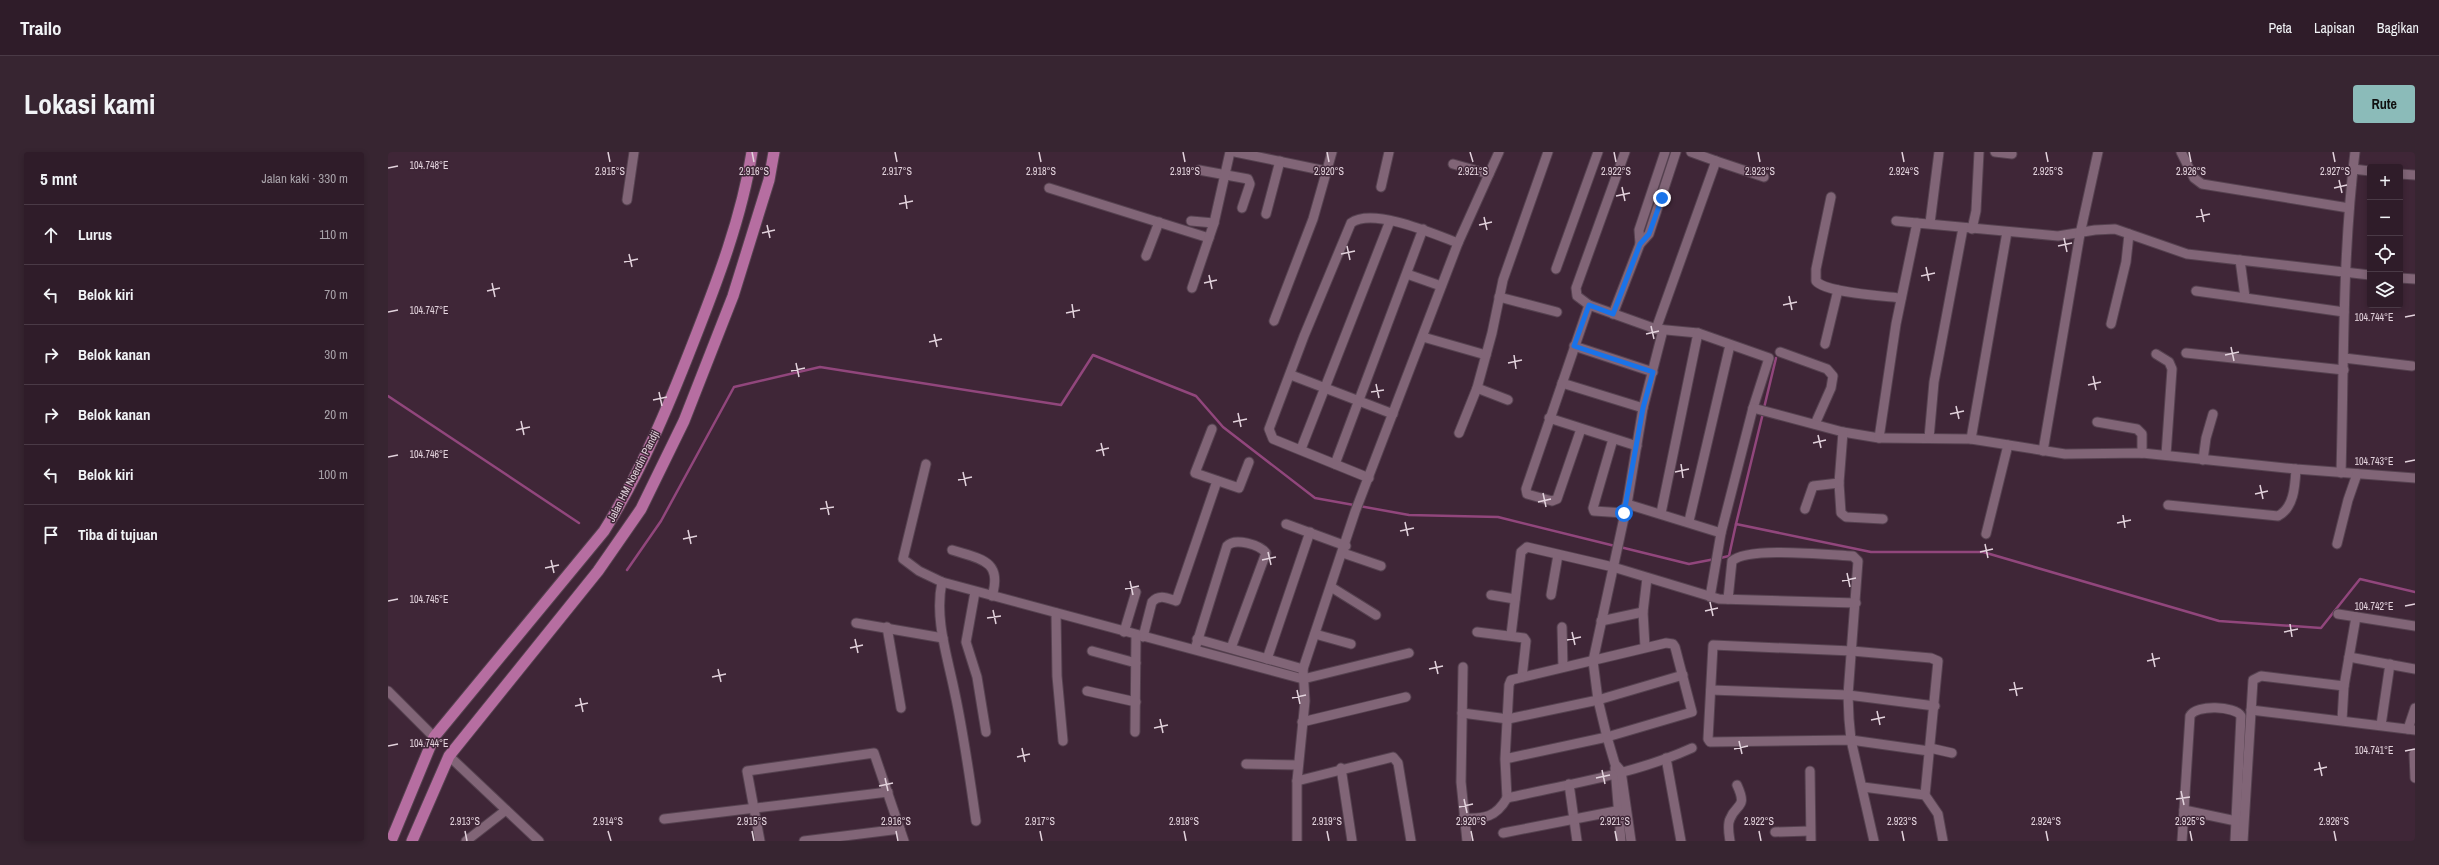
<!DOCTYPE html>
<html lang="id">
<head>
<meta charset="utf-8">
<style>
  :root { --surface:#2f1c29; --page:#372531; --text:#f1f3f6; --muted:#a7a1a8; --line:#4a3a46; --accent:#8bbbb9 }
  body { margin:0; font-family:"Archivo Narrow",sans-serif; background:var(--page); color:var(--text) }
  .controls { position:absolute; right:12px; top:12px; display:grid; overflow:hidden; border-radius:4px; box-shadow:0 2px 6px #0003 }
  .controls button { width:36px; height:36px; display:grid; place-items:center; padding:0; border:0; border-bottom:1px solid var(--line); background:var(--surface); color:var(--text); font:20px sans-serif }
  .stop { position:absolute; width:12px; height:12px; margin:-9px; border:3px solid #1a73e8; border-radius:50%; background:#fff }
  .stop.end { background:#1a73e8; border-color:#fff; box-shadow:0 1px 4px #0008 }
  .list { margin:0; padding:0; list-style:none }
  h2 { display:flex; justify-content:space-between; align-items:center; height:52px; margin:0; padding:0 16px; font-size:17px }
  h2 small { font-size:13px; font-weight:400; color:var(--muted) }
  .list li { display:grid; grid-template-columns:26px 1fr auto; gap:12px; align-items:center; box-sizing:border-box; height:60px; padding:0 16px; border-top:1px solid var(--line) }
  .list b { display:block; font-size:15px; white-space:nowrap }
  .list em { font-size:13px; font-style:normal; color:var(--muted) }
  .icon { flex:none; width:22px; height:22px; fill:none; stroke:currentColor; stroke-width:2; stroke-linecap:round; stroke-linejoin:round }
  .map { position:relative; flex:none; width:2027px; height:689px; overflow:hidden; border-radius:4px }
  header { display:flex; align-items:center; gap:24px; box-sizing:border-box; height:56px; padding:0 20px; background:var(--surface); border-bottom:1px solid var(--line) }
  header strong { font-size:19px }
  nav { display:flex; gap:22px; margin-inline-start:auto; font-size:14px }
  .intro { display:flex; align-items:center; justify-content:space-between; box-sizing:border-box; height:96px; padding:0 24px }
  h1 { margin:0; font-size:28px }
  .button { padding:10px 18px; border-radius:4px; background:var(--accent); color:#111; font-size:14px; font-weight:700 }
  main { display:flex; gap:24px; padding:0 24px }
  aside { flex:1; background:var(--surface); border-radius:4px; box-shadow:0 2px 6px #0003 }
  .map>svg:first-child { display:block }
  .lines { fill:none; stroke-linecap:round; stroke-linejoin:round }
  .stream { stroke:#91467c; stroke-width:2.5 }
  .minor-casing { stroke:#564250; stroke-width:11 }
  .primary-casing { stroke:#564250; stroke-width:13 }
  .minor { stroke:#816577; stroke-width:9 }
  .primary { stroke:#b66ea1; stroke-width:11 }
  .route { stroke:#1a73e8; stroke-width:5 }
  .ticks { fill:none; stroke:#e3d3dd; stroke-width:1.5 }
  .labels { text-anchor:middle; stroke-width:3; stroke-linejoin:round; paint-order:stroke }
  .street-label { font-size:11px; fill:#e3d3dd; stroke:#3f2637 }
  .ticks-label { font-size:10px; text-anchor:middle; fill:#e3d3dd; stroke:#3f2637; stroke-width:3; stroke-linejoin:round; paint-order:stroke }
</style>
</head>
<body>
<header>
<strong>Trailo</strong>
<nav><a>Peta</a><a>Lapisan</a><a>Bagikan</a></nav>
</header>
<div class="intro"><h1>Lokasi kami</h1><a class="button">Rute</a></div>
<main>
<aside>
<h2>5 mnt<small>Jalan kaki · 330 m</small></h2>
<ul class="list">
<li><svg class="icon" aria-label="ahead" viewBox="0 0 24 24"><path d="M12 20V5M6 11l6-6 6 6"/></svg><div><b>Lurus</b></div><em>110 m</em></li>
<li><svg class="icon" aria-label="left" viewBox="0 0 24 24"><path d="M17 20v-9H6M10 6l-5 5 5 5"/></svg><div><b>Belok kiri</b></div><em>70 m</em></li>
<li><svg class="icon" aria-label="right" viewBox="0 0 24 24"><path d="M7 20v-9h11M14 6l5 5-5 5"/></svg><div><b>Belok kanan</b></div><em>30 m</em></li>
<li><svg class="icon" aria-label="right" viewBox="0 0 24 24"><path d="M7 20v-9h11M14 6l5 5-5 5"/></svg><div><b>Belok kanan</b></div><em>20 m</em></li>
<li><svg class="icon" aria-label="left" viewBox="0 0 24 24"><path d="M17 20v-9H6M10 6l-5 5 5 5"/></svg><div><b>Belok kiri</b></div><em>100 m</em></li>
<li><svg class="icon" aria-label="arrive" viewBox="0 0 24 24"><path d="M6 21V4h12l-3 4 3 4H6"/></svg><div><b>Tiba di tujuan</b></div></li>
</ul>
</aside>
<div class="map">
<svg width="2027" height="689" viewBox="0 0 2027 689">
  <rect width="100%" height="100%" fill="#3f2637"/>
  <g class="lines">
    <!-- stream -->
    <g class="stream">
      <path d="M0,244L191,371"/>
      <path d="M1376,256L1388,206"/>
      <path d="M1348,372L1375,261"/>
      <path d="M1232,395L1301,412L1327,407"/>
      <path d="M1332,406L1341,404L1348,372L1483,400H1595L1831,469L1933,476L1972,427L2027,440"/>
      <path d="M239,418L273,369L346,235L432,215L673,253L705,203L808,244L835,275L927,346L1021,363L1110,365L1227,394"/>
    </g>
    <!-- minor casing -->
    <g class="minor-casing">
      <g id="minor">
        <path d="M847,0L938,19"/>
        <path d="M1237,0L1188,136L1189,144L1201,153L1268,177L1310,181L1381,206L1365,256L1333,381L1239,352"/>
        <path d="M1607,0L1624,2"/>
        <path d="M1793,0L1806,26L1814,32L1961,56"/>
        <path d="M1328,9L1376,25"/>
        <path d="M1065,12L1101,22"/>
        <path d="M1965,17L1982,19"/>
        <path d="M811,18L860,27L862,32L854,56"/>
        <path d="M2012,22L2027,23"/>
        <path d="M993,35L1001,0"/>
        <path d="M661,36L821,86"/>
        <path d="M1443,45L1428,117V129C1438,141 1496,144 1513,146"/>
        <path d="M239,48L246,0"/>
        <path d="M878,62L892,9"/>
        <path d="M803,69L826,71"/>
        <path d="M1508,69L1529,71"/>
        <path d="M1542,71L1551,0"/>
        <path d="M1584,77L1588,59L1591,0"/>
        <path d="M1252,92L1251,78L1277,0"/>
        <path d="M758,104L771,70"/>
        <path d="M1852,108L1857,145"/>
        <path d="M1168,117L1210,0"/>
        <path d="M1019,122L1053,134"/>
        <path d="M2012,126L2027,127"/>
        <path d="M804,136L826,71L842,0"/>
        <path d="M1808,139L1956,160"/>
        <path d="M1111,145L1169,160"/>
        <path d="M1225,162L1252,92L1261,82L1288,0"/>
        <path d="M886,169L925,67L944,0"/>
        <path d="M1723,172L1738,110L1741,82"/>
        <path d="M1268,177L1328,9L1303,0"/>
        <path d="M1035,185L1098,203"/>
        <path d="M1437,192L1450,138"/>
        <path d="M1186,194L1265,220"/>
        <path d="M1392,200L1439,217L1445,224L1443,236L1427,272"/>
        <path d="M1798,201L1956,218"/>
        <path d="M1768,202L1781,210L1784,217L1778,303"/>
        <path d="M1956,206L2024,214"/>
        <path d="M903,223L1005,262"/>
        <path d="M1174,231L1255,256"/>
        <path d="M1089,236L1120,248"/>
        <path d="M1365,256L1455,280L1491,286L1508,172L1529,71L1670,84L1707,78L1727,77L1799,102L1982,123"/>
        <path d="M1161,266L1249,294"/>
        <path d="M1709,270L1749,277L1754,282V301"/>
        <path d="M824,277L807,321L851,336L861,310"/>
        <path d="M1193,277L1169,347L1164,349L1139,342L1138,337L1201,153"/>
        <path d="M1455,280L1451,331L1453,361L1458,365L1495,367"/>
        <path d="M1071,281L1089,236L1104,181L1115,128L1160,0"/>
        <path d="M1491,286L1583,287L1677,302L1754,301L1908,317L2027,326"/>
        <path d="M1541,286L1546,230L1575,76"/>
        <path d="M1225,287L1205,356L1206,359L1236,361"/>
        <path d="M1583,287L1619,80"/>
        <path d="M913,297L1002,69"/>
        <path d="M1655,299L1692,82L1710,0"/>
        <path d="M1815,308L1818,286L1825,262"/>
        <path d="M538,312L515,407L531,419L554,430L915,527L1021,501"/>
        <path d="M947,312L1035,77"/>
        <path d="M1953,321C1956,214 1954,106 1967,0"/>
        <path d="M981,326L885,287L881,277L916,184L963,71C985,55 1046,82 1070,91"/>
        <path d="M1780,353L1890,364C1906,356 1907,334 1908,317"/>
        <path d="M1417,357L1425,334L1451,331"/>
        <path d="M1273,361L1310,181"/>
        <path d="M1301,369L1342,193"/>
        <path d="M898,372L958,394"/>
        <path d="M1598,382L1620,293"/>
        <path d="M1949,392L1960,348L1969,322"/>
        <path d="M564,398C592,407 615,408 604,444"/>
        <path d="M955,401L993,414"/>
        <path d="M554,430C546,467 560,506 567,542C576,584 582,627 588,669"/>
        <path d="M943,435L988,463"/>
        <path d="M587,440L578,490L589,525L598,580"/>
        <path d="M1103,443L1127,447"/>
        <path d="M1163,443L1170,403"/>
        <path d="M1322,445L1333,381"/>
        <path d="M1340,447L1344,409C1359,394 1442,403 1465,404L1470,409L1460,543L1461,567L1463,588L1486,689"/>
        <path d="M668,461L669,524L675,589"/>
        <path d="M1950,462L2027,474"/>
        <path d="M1213,469L1255,460"/>
        <path d="M468,471L555,486"/>
        <path d="M499,475L513,556"/>
        <path d="M1174,475L1175,515"/>
        <path d="M736,480L748,440"/>
        <path d="M1089,480L1136,486L1138,489L1134,525"/>
        <path d="M927,482L963,492"/>
        <path d="M1123,483L1133,400L1139,395L1225,415L1331,447L1468,451"/>
        <path d="M755,485L764,450C771,442 779,446 788,449L829,329"/>
        <path d="M809,487L915,517"/>
        <path d="M1257,495L1255,460L1259,426"/>
        <path d="M807,497L839,394C847,385 872,393 878,401L843,496"/>
        <path d="M704,499L748,511"/>
        <path d="M1961,505L2027,517"/>
        <path d="M879,507L922,380"/>
        <path d="M1075,515L1073,630L1079,689"/>
        <path d="M1323,538L1460,543L1547,554"/>
        <path d="M0,539L46,585"/>
        <path d="M699,539L748,550"/>
        <path d="M1863,558L2027,578"/>
        <path d="M1074,561L1120,567L1210,548L1295,523"/>
        <path d="M1954,568L1956,534L1968,465"/>
        <path d="M914,570L1018,545"/>
        <path d="M1993,573L2002,512"/>
        <path d="M2020,577L2027,556"/>
        <path d="M747,580L748,483"/>
        <path d="M1542,596L1564,601"/>
        <path d="M1541,599L1463,588L1322,590L1320,587L1325,493L1464,499L1543,506L1550,509L1537,643L1550,662L1555,689"/>
        <path d="M2026,602L2027,626"/>
        <path d="M61,604L151,689"/>
        <path d="M1278,606L1293,689"/>
        <path d="M1117,607L1219,585L1304,560L1287,495L1285,492L1278,491L1123,528L1121,533L1117,607L1119,646C1181,632 1247,622 1304,596"/>
        <path d="M858,612L910,613"/>
        <path d="M953,616L964,689"/>
        <path d="M1227,616L1233,689"/>
        <path d="M1422,619L1423,689"/>
        <path d="M909,629L1005,605L1010,611L1023,689"/>
        <path d="M1181,632L1189,689"/>
        <path d="M1475,635L1537,643"/>
        <path d="M1796,658L1848,669"/>
        <path d="M1075,666C1097,667 1108,665 1119,646"/>
        <path d="M276,667L500,640"/>
        <path d="M1387,680L1422,679"/>
        <path d="M1115,681L1238,657"/>
        <path d="M78,689L118,658"/>
        <path d="M372,689L359,619L486,601L516,689"/>
        <path d="M416,689L512,677"/>
        <path d="M909,689V629L917,549L915,517L967,360L1070,91L1111,0"/>
        <path d="M1243,689L1233,619L1227,612L1219,585L1210,548L1205,509L1239,352L1255,256L1275,178"/>
        <path d="M1342,689C1341,682 1339,673 1342,667C1348,651 1360,657 1349,633"/>
        <path d="M1794,689L1802,564C1808,552 1847,554 1853,564L1847,689"/>
        <path d="M1855,689L1865,528L1873,524L1956,534"/>
      </g>
    </g>
    <!-- primary casing -->
    <g class="primary-casing">
      <g id="primary">
        <path d="M3,689L46,585L216,379C253,320 280,255 305,191C329,130 354,65 364,0"/>
        <path d="M24,689L61,604L210,419L253,357L296,269L345,144L381,28L386,0"/>
      </g>
    </g>
    <!-- minor -->
    <use href="#minor" class="minor"/>
    <!-- primary -->
    <use href="#primary" class="primary"/>
  </g>
  <g class="lines">
    <!-- route -->
    <path class="route" d="M1236,361L1255,256L1265,220L1186,194L1201,153L1225,162L1252,92L1261,82L1274,46"/>
  </g>
  <!-- ticks -->
  <path class="ticks" d="M220,0L222,10M364,0L366,10M507,0L509,10M651,0L653,10M795,0L797,10M939,0L941,10M1082,0L1085,10M1226,0L1228,10M1370,0L1372,10M1514,0L1516,10M1658,0L1660,10M1801,0L1803,10M1945,0L1947,10M0,16L10,14M1951,28L1954,41M1234,35L1237,49M1946,36L1959,33M517,43L519,57M1228,44L1242,41M511,52L525,49M1813,57L1816,70M1096,65L1099,78M1808,65L1822,62M379,73L382,86M1091,73L1104,70M374,81L387,78M1676,86L1679,100M959,94L962,108M1670,94L1684,91M241,102L244,115M953,102L967,99M236,110L250,107M1538,115L1541,129M821,123L824,137M1533,124L1547,121M104,131L107,145M816,131L829,128M99,139L112,136M1401,144L1404,158M684,152L686,166M1395,153L1409,150M0,160L10,158M678,161L692,158M2017,165L2027,163M1263,174L1266,187M546,182L549,195M1258,182L1271,179M541,190L554,187M1843,195L1846,209M1126,203L1128,217M1837,203L1851,200M408,211L411,225M1120,211L1134,208M403,219L417,216M1705,224L1708,238M988,232L991,246M1700,233L1713,230M271,240L274,254M983,240L996,238M265,248L279,245M1568,254L1571,267M850,261L853,275M1562,262L1576,259M133,269L136,283M845,270L859,267M128,278L142,275M1430,283L1433,296M713,291L716,304M1425,291L1438,288M708,299L721,296M0,305L10,303M2017,310L2027,308M1293,312L1295,326M575,320L578,334M1287,320L1301,317M570,328L584,325M1872,333L1875,347M1155,341L1158,355M1867,342L1880,339M438,349L441,363M1150,350L1163,347M432,357L446,355M1735,363L1737,376M1017,370L1020,384M1729,371L1743,368M300,378L303,392M1012,379L1026,376M295,387L309,384M1597,392L1600,406M880,400L883,413M1592,400L1605,397M163,408L166,421M874,408L888,405M157,416L171,413M1459,421L1462,435M742,429L745,443M1454,429L1468,426M737,437L751,434M0,449L10,447M1322,450L1325,464M2017,454L2027,452M605,458L608,472M1317,459L1330,456M599,466L613,464M1902,472L1904,485M1184,480L1187,493M1896,480L1910,477M467,487L470,501M1179,488L1193,485M462,496L475,493M1764,501L1767,515M1047,509L1050,522M1759,509L1772,506M330,517L333,530M1041,517L1055,514M324,525L338,522M1626,530L1629,544M909,538L912,552M1621,538L1635,536M192,546L195,560M904,546L918,543M187,554L200,551M1489,559L1492,573M772,567L775,581M1483,568L1497,565M766,576L780,573M1351,589L1354,602M0,594L10,592M634,596L637,610M1346,597L1360,594M2017,599L2027,597M629,605L642,602M1931,610L1934,624M1214,618L1217,632M1926,618L1939,615M497,626L500,639M1208,626L1222,623M491,634L505,631M1793,639L1796,653M1076,647L1079,661M1788,647L1802,645M1071,655L1085,652M77,679L79,689M220,679L223,689M364,679L366,689M508,679L510,689M652,679L654,689M796,679L798,689M939,679L941,689M1083,679L1085,689M1227,679L1229,689M1371,679L1373,689M1514,679L1516,689M1658,679L1660,689M1802,679L1804,689M1946,679L1948,689"/>
  <g class="labels">
    <!-- street labels -->
    <g class="street-label">
      <text transform="translate(245 324) rotate(-63)" y="4">Jalan HM Noerdin Pandji</text>
    </g>
  </g>
  <g class="ticks-label">
    <text x="41" y="17">104.748°E</text>
    <text x="222" y="23">2.915°S</text>
    <text x="366" y="23">2.916°S</text>
    <text x="509" y="23">2.917°S</text>
    <text x="653" y="23">2.918°S</text>
    <text x="797" y="23">2.919°S</text>
    <text x="941" y="23">2.920°S</text>
    <text x="1085" y="23">2.921°S</text>
    <text x="1228" y="23">2.922°S</text>
    <text x="1372" y="23">2.923°S</text>
    <text x="1516" y="23">2.924°S</text>
    <text x="1660" y="23">2.925°S</text>
    <text x="1803" y="23">2.926°S</text>
    <text x="1947" y="23">2.927°S</text>
    <text x="41" y="162">104.747°E</text>
    <text x="1986" y="169">104.744°E</text>
    <text x="41" y="306">104.746°E</text>
    <text x="1986" y="313">104.743°E</text>
    <text x="41" y="451">104.745°E</text>
    <text x="1986" y="458">104.742°E</text>
    <text x="41" y="595">104.744°E</text>
    <text x="1986" y="602">104.741°E</text>
    <text x="77" y="673">2.913°S</text>
    <text x="220" y="673">2.914°S</text>
    <text x="364" y="673">2.915°S</text>
    <text x="508" y="673">2.916°S</text>
    <text x="652" y="673">2.917°S</text>
    <text x="796" y="673">2.918°S</text>
    <text x="939" y="673">2.919°S</text>
    <text x="1083" y="673">2.920°S</text>
    <text x="1227" y="673">2.921°S</text>
    <text x="1371" y="673">2.922°S</text>
    <text x="1514" y="673">2.923°S</text>
    <text x="1658" y="673">2.924°S</text>
    <text x="1802" y="673">2.925°S</text>
    <text x="1946" y="673">2.926°S</text>
  </g>
</svg>
<div class="controls">
<button>+</button>
<button>−</button>
<button><svg class="icon" aria-label="locate" viewBox="0 0 24 24"><circle cx="12" cy="12" r="6"/><path d="M12 2v4M12 18v4M2 12h4M18 12h4"/></svg></button>
<button><svg class="icon" aria-label="layers" viewBox="0 0 24 24"><path d="M12 4l9 5-9 5-9-5zM3 14l9 5 9-5"/></svg></button>
</div>
<div class="stop" style="left:1236px;top:361px"></div>
<div class="stop end" style="left:1274px;top:46px"></div>
</div>
</main>
</body>
</html>
